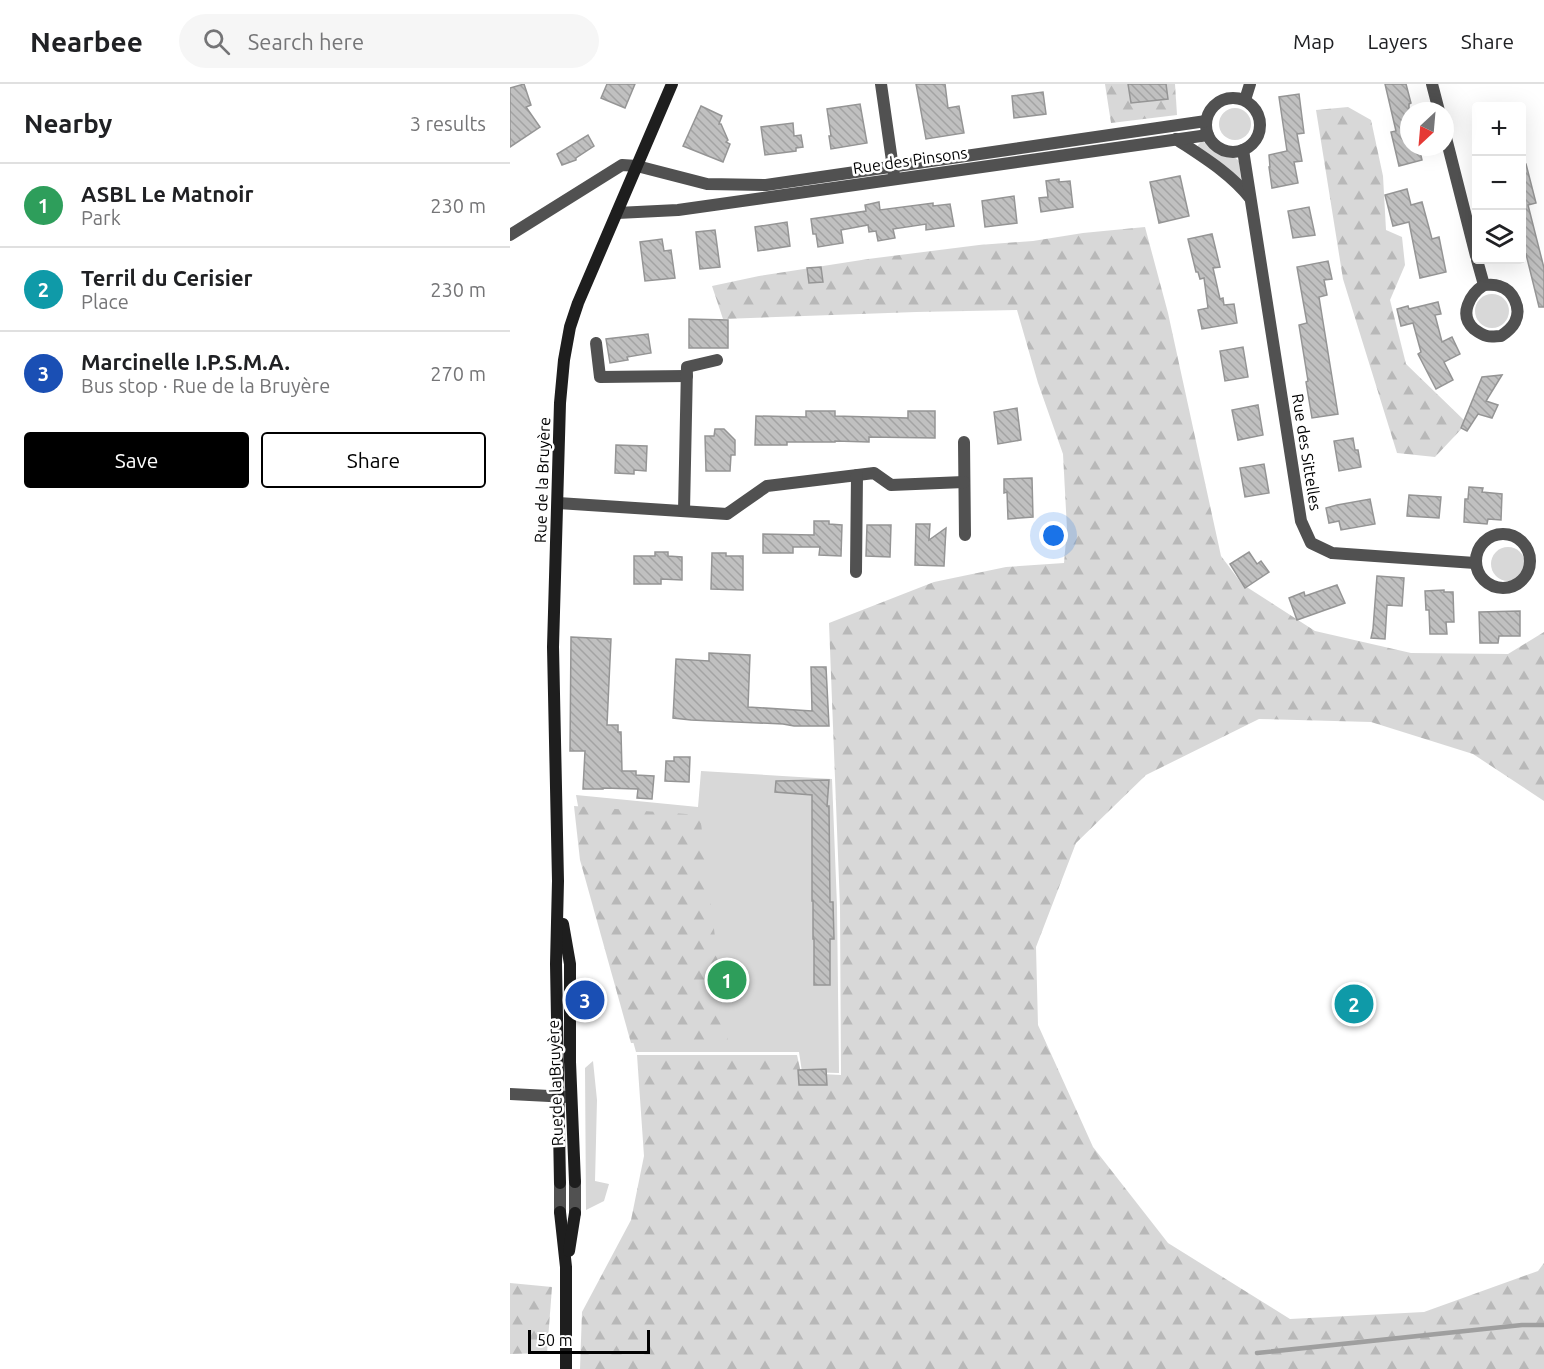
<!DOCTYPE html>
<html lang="en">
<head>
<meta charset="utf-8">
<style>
  :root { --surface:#fff; --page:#f6f6f6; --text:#202124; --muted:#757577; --line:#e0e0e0; --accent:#000 }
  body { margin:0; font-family:Ubuntu,sans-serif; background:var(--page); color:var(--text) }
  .controls { position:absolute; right:18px; top:18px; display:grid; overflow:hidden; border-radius:6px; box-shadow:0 6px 24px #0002 }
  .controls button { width:54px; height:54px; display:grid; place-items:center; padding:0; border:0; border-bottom:2px solid var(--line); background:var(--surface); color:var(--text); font:30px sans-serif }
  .compass { position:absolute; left:890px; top:18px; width:54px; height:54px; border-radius:50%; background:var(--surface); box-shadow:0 6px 24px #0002; rotate:206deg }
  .scale { position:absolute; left:18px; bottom:15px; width:122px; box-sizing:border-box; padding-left:6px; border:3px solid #000; border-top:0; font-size:16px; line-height:21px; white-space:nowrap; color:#000; -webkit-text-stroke:4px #fff; paint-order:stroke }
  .you { position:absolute; left:544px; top:452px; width:21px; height:21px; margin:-15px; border:4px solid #fff; border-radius:50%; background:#1a73e8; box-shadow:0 0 0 9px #1a73e833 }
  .badge { display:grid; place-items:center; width:39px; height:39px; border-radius:50%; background:var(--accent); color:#fff; font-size:20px; font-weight:700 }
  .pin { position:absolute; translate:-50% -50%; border:3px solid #fff; box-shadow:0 2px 6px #0006 }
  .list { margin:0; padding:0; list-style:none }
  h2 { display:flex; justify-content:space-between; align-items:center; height:78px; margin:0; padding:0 24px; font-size:26px }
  h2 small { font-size:20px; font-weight:400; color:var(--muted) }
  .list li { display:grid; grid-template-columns:39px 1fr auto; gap:18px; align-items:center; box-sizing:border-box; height:84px; padding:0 24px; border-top:2px solid var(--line) }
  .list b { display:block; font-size:22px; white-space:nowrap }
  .list p { margin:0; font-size:20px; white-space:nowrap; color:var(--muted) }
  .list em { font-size:20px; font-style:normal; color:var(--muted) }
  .actions { display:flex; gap:12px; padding:18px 24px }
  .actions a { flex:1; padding:14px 0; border:2px solid var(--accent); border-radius:6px; text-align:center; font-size:21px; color:var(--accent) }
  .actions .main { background:var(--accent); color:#fff }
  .icon { flex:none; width:33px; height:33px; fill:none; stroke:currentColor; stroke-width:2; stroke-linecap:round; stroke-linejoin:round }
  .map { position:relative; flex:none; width:1034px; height:1285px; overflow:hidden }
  header { display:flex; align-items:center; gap:36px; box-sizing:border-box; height:84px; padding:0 30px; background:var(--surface); border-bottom:2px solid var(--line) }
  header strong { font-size:28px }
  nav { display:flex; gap:33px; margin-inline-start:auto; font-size:21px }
  .search { width:420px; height:54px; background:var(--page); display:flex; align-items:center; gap:15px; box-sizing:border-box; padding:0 21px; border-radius:33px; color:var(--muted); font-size:22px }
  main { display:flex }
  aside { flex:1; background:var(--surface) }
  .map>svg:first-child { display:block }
  .green { fill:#d8d8d8 }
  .forest { fill:url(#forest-firs) }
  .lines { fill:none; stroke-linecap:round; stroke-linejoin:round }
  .stream { stroke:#9f9f9f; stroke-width:4.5 }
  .building { fill:url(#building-back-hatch); stroke:#959595; stroke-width:1.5 }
  .street { stroke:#515151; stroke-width:12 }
  .secondary { stroke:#1e1e1e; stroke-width:12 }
  .labels { text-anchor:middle; stroke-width:5; stroke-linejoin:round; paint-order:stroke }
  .street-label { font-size:16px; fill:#000; stroke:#fff }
</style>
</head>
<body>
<header>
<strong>Nearbee</strong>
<div class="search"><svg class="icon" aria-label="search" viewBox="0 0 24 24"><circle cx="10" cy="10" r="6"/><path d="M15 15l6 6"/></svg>Search here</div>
<nav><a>Map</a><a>Layers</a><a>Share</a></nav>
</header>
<main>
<aside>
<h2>Nearby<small>3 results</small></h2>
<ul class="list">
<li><span class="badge" style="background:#2e9e5b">1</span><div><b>ASBL Le Matnoir</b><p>Park</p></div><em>230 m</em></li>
<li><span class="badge" style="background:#0f9aa8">2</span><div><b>Terril du Cerisier</b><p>Place</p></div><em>230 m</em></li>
<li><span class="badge" style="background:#1a4fb4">3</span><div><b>Marcinelle I.P.S.M.A.</b><p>Bus stop · Rue de la Bruyère</p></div><em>270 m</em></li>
</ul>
<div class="actions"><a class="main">Save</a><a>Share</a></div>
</aside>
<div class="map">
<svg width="1034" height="1285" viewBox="0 0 1034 1285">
  <defs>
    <pattern id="forest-firs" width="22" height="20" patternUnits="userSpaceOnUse" patternTransform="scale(1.5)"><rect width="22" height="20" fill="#d8d8d8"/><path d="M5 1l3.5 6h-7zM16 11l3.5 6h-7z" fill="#b8b8b8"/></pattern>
    <pattern id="building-back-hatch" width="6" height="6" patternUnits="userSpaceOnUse" patternTransform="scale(1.5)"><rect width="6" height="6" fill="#c0c0c0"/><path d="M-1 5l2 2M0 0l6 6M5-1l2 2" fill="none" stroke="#a3a3a3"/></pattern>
  </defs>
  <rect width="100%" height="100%" fill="#fff"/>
  <!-- green -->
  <g class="green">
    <circle cx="725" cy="40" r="16"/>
    <path d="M692,57L716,71L723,72L729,77L731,95L688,65V61Z"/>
    <circle cx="982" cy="227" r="17"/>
    <circle cx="998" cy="480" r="17"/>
    <path d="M191,687L322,695L327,822L329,989L292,988L289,968H126L88,831L66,711L188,723Z"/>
    <path d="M83,977L87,1016L85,1097L99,1100L94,1117L76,1126L75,984Z"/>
  </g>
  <!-- forest -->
  <g class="forest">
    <path d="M595,0H665L667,31L601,39Z"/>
    <path d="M838,23L861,36L873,92L876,146L892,153L895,181L880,216L896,280L957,339L925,373L887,369L833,195L806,26Z"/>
    <path d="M635,143L658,229L711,472L732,500L805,547L901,569L998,570L1034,548V717L963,670L861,638L749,635L636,691L566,759L526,863L528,941L583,1063L658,1159L780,1235L914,1228L1028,1187L1034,1179V1285H70L72,1228L121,1136L134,1072L127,971H287L291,989L331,991L330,823L319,539L424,498L496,483L554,479L557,445L553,370L528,299L507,226L406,228L213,235L202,202L249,192L358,175L469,161L523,157L573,149Z"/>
    <path d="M64,722L190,731L218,959H121L70,776Z"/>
    <path d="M0,1199L42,1203L37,1269L0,1270Z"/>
  </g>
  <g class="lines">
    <!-- stream -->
    <path class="stream" d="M747,1269L1012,1241H1034"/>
  </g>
  <!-- building -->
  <g class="building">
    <path d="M14,0L21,21L16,23L30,43L0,63V4Z"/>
    <path d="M97,0H125L115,24L91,14Z"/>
    <path d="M406,0H435L438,24L449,22L454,49L416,55Z"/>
    <path d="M618,0H656L658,15L621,19Z"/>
    <path d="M875,0H896L901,19L899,20V63H909L912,76L889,82L881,48L886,47Z"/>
    <path d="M533,8L536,30L504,34L502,12Z"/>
    <path d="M789,10L794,49L787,50L792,77L784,78L788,99L762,104L759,83H760L759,71L777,67L769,13Z"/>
    <path d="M350,20L357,59L321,65L319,52H321L317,25Z"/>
    <path d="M191,22L212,32L209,40H211L218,56L216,58L220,60L213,78L173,62Z"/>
    <path d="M283,39L284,52L291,51L293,63L286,64V67L255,71L251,43Z"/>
    <path d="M78,51L84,62L66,74V76L52,81L47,70Z"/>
    <path d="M1011,80H1016L1026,119L1018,121L1034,184V223H1029L1016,170L1011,171Z"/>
    <path d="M670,92L679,132L649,139L640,98Z"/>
    <path d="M549,95V98L560,97L563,123L531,128L529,114L538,113L536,97Z"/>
    <path d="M897,105L901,121L912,118L922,155L929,153L936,188L910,194L899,138L883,142L875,111Z"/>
    <path d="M504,112L507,139L475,143L472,117Z"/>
    <path d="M369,118L370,126L423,119V122L440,120L444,142L416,146V140L383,145L385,154L368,157L366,147L359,148L358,141L331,146L333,159L308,163L306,150H303L301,135L356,127L355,121Z"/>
    <path d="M799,123L805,151L783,154L778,127Z"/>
    <path d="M277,138L280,162L248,167L245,143Z"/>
    <path d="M205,146L210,183L190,185L186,148Z"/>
    <path d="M702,150L710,183L703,184L710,215L713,214L714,221L724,220L727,239L692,245L688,226L698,224L694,194L690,195L688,188H686L678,155Z"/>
    <path d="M152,155L154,167L161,166L165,194L135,197L130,158Z"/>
    <path d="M818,177L822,195L814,196L817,211L809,213L828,330L802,334L796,298L798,297L789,241L797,239L787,183Z"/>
    <path d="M311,183L313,198L299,199L297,184Z"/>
    <path d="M928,218L931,230L925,231L932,258L942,253L950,270L934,278L943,296L926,305L908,270L911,268L903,239L891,242L887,225L898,222L899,225Z"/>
    <path d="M179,235L218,236V264H179Z"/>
    <path d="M138,250L141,269L117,273L118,276L100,279L96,255Z"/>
    <path d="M733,263L738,293L715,297L710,267Z"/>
    <path d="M992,291L976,317L988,321L982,334L968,330L957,347L951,344L972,293Z"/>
    <path d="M748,321L753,351L728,356L722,326Z"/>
    <path d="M507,324L511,356L488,360L484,328Z"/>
    <path d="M296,327H325V332L398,334V327H425V354L359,353V358L325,357V358H277V361H245L246,332L296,333Z"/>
    <path d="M205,345H214L225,356V371H221L220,387H196L195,352H204Z"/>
    <path d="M843,354L845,366H848L851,383L829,387L824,357Z"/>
    <path d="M106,361L137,362L136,387L124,386V390L105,389Z"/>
    <path d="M754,380L759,409L735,413L730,384Z"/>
    <path d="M522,394L523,433L498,435L497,408L494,409V395Z"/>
    <path d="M959,403L973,404L972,408L992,410L991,436L978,435L977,440L954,438L955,415H958Z"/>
    <path d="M899,411L931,413L929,434L897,432Z"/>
    <path d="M860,415L865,440L831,446L829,437L819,439L816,424L827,421Z"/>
    <path d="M304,437H319V440L332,441L331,472L309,471L310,463H283V469H253V450L304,451Z"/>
    <path d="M406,440H420L419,456L436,444L434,482L405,481Z"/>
    <path d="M357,441H381L380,473L356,472Z"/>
    <path d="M145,468H158V472L172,473V496L151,495V500H124V472H145Z"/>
    <path d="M739,468L747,480L751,477L759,488L735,504L720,480Z"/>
    <path d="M202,469H216V472H233V506L201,505Z"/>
    <path d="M867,492L894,494L892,522L877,521L875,555L861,554L863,545Z"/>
    <path d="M827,501L835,519L787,536L779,514L794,508L795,512Z"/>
    <path d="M934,506V508H943L944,538H936L937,550H920L919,526H916L915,507Z"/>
    <path d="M1010,527V552H989L988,559H970L969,528Z"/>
    <path d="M61,553L101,555L97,641H108V648H111L112,687H126V691L144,692L142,715L127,714L128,705L93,704V705H73L75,667H60Z"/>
    <path d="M199,569L240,571L238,623L302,627L301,583H316L319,642H284L273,640L181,636L163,634L166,575L199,577Z"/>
    <path d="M164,673H180L179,698L155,697L156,677H164Z"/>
    <path d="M319,696L317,722H319L320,818H323L324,855H320V901H304V855H303V817H302V711L265,708L266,697Z"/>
    <path d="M316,985L317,1001H289L288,986Z"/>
  </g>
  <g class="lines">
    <!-- street -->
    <g class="street">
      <path d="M371,0L384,91"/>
      <path d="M922,0L929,27"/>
      <circle cx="723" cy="41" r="27"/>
      <path d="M735,16L740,0"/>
      <path d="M935,50L966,172"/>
      <path d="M666,55C693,73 720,89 740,114"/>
      <path d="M733,66L791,437L801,459L822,469L965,479"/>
      <path d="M107,129L168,126L698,51"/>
      <path d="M0,151L112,81L127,82L197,100L256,101L696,37"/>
      <path d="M967,176L974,201"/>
      <path d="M974,201C979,201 984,200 989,202C1003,206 1012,224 1005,238C1002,244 997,248 991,252C987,252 981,253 977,252C973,251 968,248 964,245C948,231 960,210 974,201Z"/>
      <path d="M86,259L90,293L177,292"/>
      <path d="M454,358L455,451"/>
      <path d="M48,419L217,430L257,402L364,389L381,401L454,398"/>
      <path d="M174,427L177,283L207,276"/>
      <circle cx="993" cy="477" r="27"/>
      <path d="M346,488L347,391"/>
      <path d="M0,1010L59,1013"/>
      <path d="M65,1098V1129"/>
      <path d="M50,1099V1128"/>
    </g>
    <!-- secondary -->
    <g class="secondary">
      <path d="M53,840L60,880V978L65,1098"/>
      <path d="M50,1099L46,880L48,797L43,563L50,319L54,276L60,243L68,219L162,0"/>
      <path d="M50,1128L56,1183V1285"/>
      <path d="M59,1167L65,1129"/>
    </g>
  </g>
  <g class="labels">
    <!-- street labels -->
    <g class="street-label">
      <text transform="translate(400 76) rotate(-8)" y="6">Rue des Pinsons</text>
      <text transform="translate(797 368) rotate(81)" y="6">Rue des Sittelles</text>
      <text transform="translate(32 396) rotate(-88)" y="6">Rue de la Bruyère</text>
      <text transform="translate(45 999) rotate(-92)" y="6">Rue de la Bruyère</text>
    </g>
  </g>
</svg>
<div class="controls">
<button>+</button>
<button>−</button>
<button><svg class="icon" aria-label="layers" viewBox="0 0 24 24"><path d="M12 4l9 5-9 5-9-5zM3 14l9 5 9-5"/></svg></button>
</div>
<svg class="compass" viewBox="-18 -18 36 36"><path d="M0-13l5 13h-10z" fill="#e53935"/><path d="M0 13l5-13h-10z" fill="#757577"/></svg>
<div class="scale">50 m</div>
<div class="you"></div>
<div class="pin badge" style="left:217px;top:896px;background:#2e9e5b">1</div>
<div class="pin badge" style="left:844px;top:920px;background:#0f9aa8">2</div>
<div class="pin badge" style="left:75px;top:916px;background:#1a4fb4">3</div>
</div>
</main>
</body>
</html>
